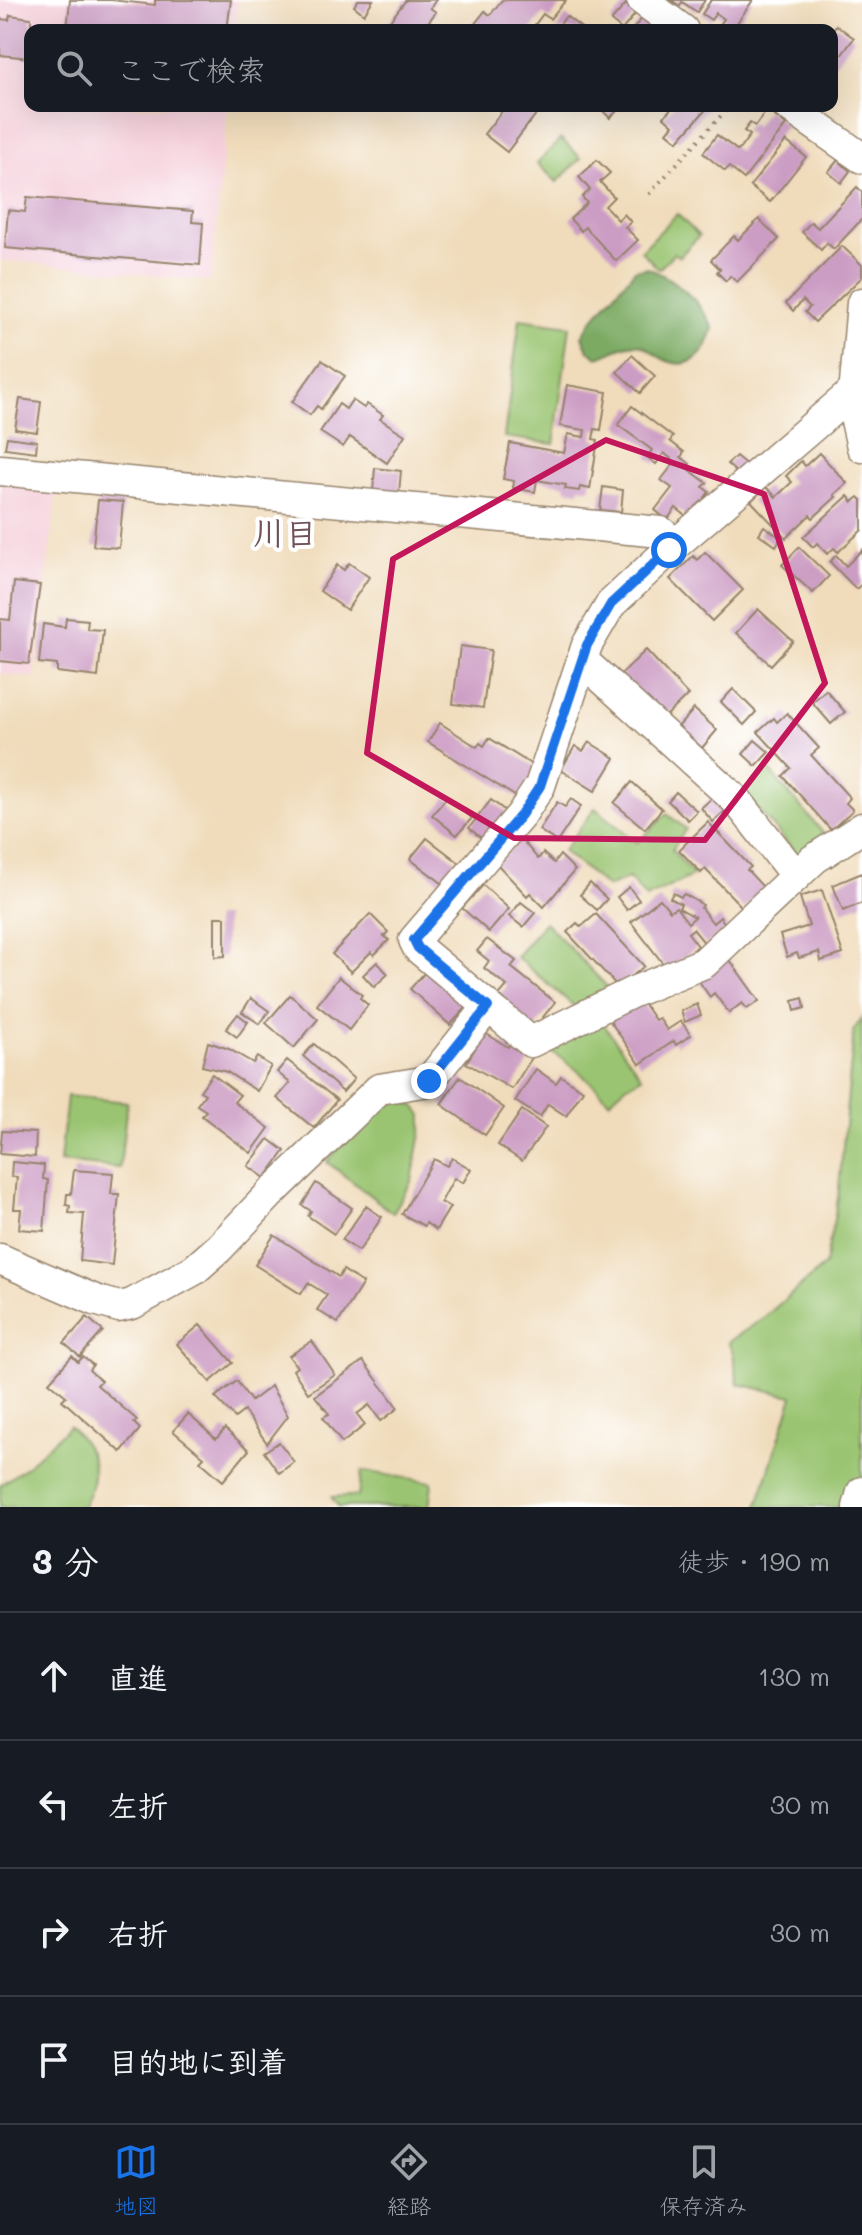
<!DOCTYPE html>
<html lang="ja">
<head>
<meta charset="utf-8">
<style>
  :root { --surface:#171b24; --page:#242831; --text:#f1f3f6; --muted:#9ea1a6; --line:#363941; --accent:#1a73e8 }
  body { margin:0; font-family:Mali,"Klee One",sans-serif; background:var(--page); color:var(--text) }
  .stop { position:absolute; width:24px; height:24px; margin:-18px; border:6px solid #1a73e8; border-radius:50%; background:#fff }
  .stop.end { background:#1a73e8; border-color:#fff; box-shadow:0 2px 8px #0008 }
  .list { margin:0; padding:0; list-style:none }
  h2 { display:flex; justify-content:space-between; align-items:center; height:104px; margin:0; padding:0 32px; font-size:34px }
  h2 small { font-size:26px; font-weight:400; color:var(--muted) }
  .list li { display:grid; grid-template-columns:52px 1fr auto; gap:24px; align-items:center; box-sizing:border-box; height:128px; padding:0 32px; border-top:2px solid var(--line) }
  .list b { display:block; font-size:30px; white-space:nowrap }
  .list em { font-size:26px; font-style:normal; color:var(--muted) }
  .icon { flex:none; width:44px; height:44px; fill:none; stroke:currentColor; stroke-width:2; stroke-linecap:round; stroke-linejoin:round }
  .map { position:relative; flex:none; width:862px; height:1507px; overflow:hidden }
  .search { position:absolute; background:var(--surface); box-shadow:0 8px 32px #0002; left:24px; right:24px; top:24px; height:88px; display:flex; align-items:center; gap:20px; box-sizing:border-box; padding:0 28px; border-radius:16px; color:var(--muted); font-size:30px }
  .sheet { height:616px; background:var(--surface) }
  nav { display:flex; justify-content:space-around; align-items:center; box-sizing:border-box; height:112px; border-top:2px solid var(--line); background:var(--surface); font-size:22px; color:var(--muted) }
  nav a { display:grid; justify-items:center; gap:4px }
  nav .on { color:var(--accent) }
  .map>svg:first-child { display:block }
  .built { fill:#f5cfda }
  .green { fill:#9ac471; stroke:#6a7748; stroke-width:2 }
  .forest { fill:#7baa63; stroke:#5b6a40; stroke-width:2 }
  .building { fill:#cc9dc4 }
  .lines { fill:none; stroke-linecap:round; stroke-linejoin:round }
  .minor-casing { stroke:#96836c; stroke-width:33 }
  .path { stroke:#96836c; stroke-width:4; stroke-dasharray:2 6; stroke-linecap:butt }
  .minor { stroke:#fff; stroke-width:30 }
  .route { stroke:#1a73e8; stroke-width:10 }
  .marked { fill:none; stroke:#c2185b; stroke-width:6; stroke-linejoin:round }
  .labels { text-anchor:middle; stroke-width:8; stroke-linejoin:round; paint-order:stroke }
  .quarter-label { font-size:32px; font-weight:bold; fill:#6e5258; stroke:#fff }
</style>
</head>
<body>
<div class="map">
<svg width="862" height="1507" viewBox="0 0 862 1507">
  <rect width="100%" height="100%" fill="#fff"/>
  <filter id="ink" filterUnits="userSpaceOnUse"><feTurbulence type="fractalNoise" baseFrequency=".0125" numOctaves="2"/><feDisplacementMap in="SourceGraphic" scale="16" xChannelSelector="R" yChannelSelector="G"/><feConvolveMatrix kernelMatrix="1 2 1 2 8 2 1 2 1" color-interpolation-filters="sRGB"/></filter>
  <filter id="wash" filterUnits="userSpaceOnUse"><feTurbulence type="fractalNoise" baseFrequency=".006" numOctaves="4" result="noise"/><feDisplacementMap in="SourceGraphic" scale="32" xChannelSelector="R" yChannelSelector="G"/><feGaussianBlur stdDeviation="1.8" result="paint"/><feColorMatrix in="noise" values="0 0 0 0 0 0 0 0 0 0 0 0 0 0 0 0 0 1.4 0 .05"/><feComposite in="paint" operator="in"/></filter>
  <g filter="url(#wash)">
    <rect width="100%" height="100%" fill="#f0dcbb"/>
    <!-- built -->
    <g class="built">
      <path d="M0,0H238L236,30H30V106H228L211,281L0,260Z"/>
      <path d="M0,480L57,489L34,678L0,674Z"/>
    </g>
    <!-- green -->
    <g class="green">
      <path d="M561,139L581,158L557,182L537,163Z"/>
      <path d="M677,214L699,236L679,257L674,253L659,269L641,251Z"/>
      <path d="M520,319L570,326L554,444L504,437Z"/>
      <path d="M768,769L826,836L799,857L744,793Z"/>
      <path d="M595,808L637,843L667,814L686,829L672,850L694,875L646,898L629,878L607,887L563,851Z"/>
      <path d="M545,922L611,991L574,1006L516,957Z"/>
      <path d="M599,1018L642,1077L626,1086L609,1101C589,1078 569,1062 543,1046Z"/>
      <path d="M862,1018V1507H757L793,1396L738,1384L733,1353L728,1342L761,1320L825,1265L838,1199L854,1030Z"/>
      <path d="M67,1096L127,1102L120,1168L60,1162Z"/>
      <path d="M397,1100L415,1106L422,1115V1128L412,1180L393,1213L327,1162C347,1139 366,1108 397,1100Z"/>
      <path d="M69,1426C95,1450 101,1475 82,1507H0V1485L26,1467Z"/>
      <path d="M362,1471L432,1482L429,1507H339L331,1497L358,1496Z"/>
    </g>
    <!-- forest -->
    <path class="forest" d="M647,268C675,278 701,302 713,328C707,353 691,373 663,359C656,356 649,347 641,345C629,341 610,353 598,357L588,350L582,336L593,319L635,270Z"/>
    <g id="blocks">
      <!-- building -->
      <g class="building">
        <path d="M70,0H111L155,5V0H231L227,30H67Z"/>
        <path d="M358,0H373L364,14L354,6Z"/>
        <path d="M406,0H436L430,8L436,12L422,30H383Z"/>
        <path d="M502,0H566L550,19L543,14L531,30H470L485,11L490,15Z"/>
        <path d="M671,0H705L697,12L682,2L680,6Z"/>
        <path d="M711,0H753L732,30H716L724,19L716,13L711,20L702,14Z"/>
        <path d="M626,4L636,13L622,30L611,21Z"/>
        <path d="M10,15L31,18V24L51,26L50,30H30V58L0,55V19L9,20Z"/>
        <path d="M566,16L584,30H556Z"/>
        <path d="M643,17L652,24L647,30H632Z"/>
        <path d="M836,25L854,38L832,68V31Z"/>
        <path d="M506,106H536L540,109L507,152L484,134Z"/>
        <path d="M598,106H622L610,118Z"/>
        <path d="M673,106H709L678,141L667,132L673,125L664,117Z"/>
        <path d="M767,110L786,125L744,179L729,167L725,171L703,153L717,135L738,151L750,135L744,131L750,123L755,126Z"/>
        <path d="M786,141L806,157L770,202L750,186Z"/>
        <path d="M597,160L610,173L600,182L614,197L605,206L618,220L624,214L631,222L625,227L638,240L616,261L585,227L581,231L570,219L587,203L582,197L590,190L579,177Z"/>
        <path d="M838,160L850,171L841,183L828,172Z"/>
        <path d="M857,187L862,192V219L834,249L827,243L821,250L802,232L811,222L818,228Z"/>
        <path d="M27,197L193,211L192,222L203,223L200,265L5,248L8,210L25,212Z"/>
        <path d="M759,219L779,239L737,282L730,276L726,281L717,272L720,269L711,260L734,236L738,240Z"/>
        <path d="M842,246L862,265V277L815,322L805,312L810,307L803,300L793,311L786,303Z"/>
        <path d="M632,355L655,376L640,393L617,372Z"/>
        <path d="M322,360L345,376L321,409L317,406L310,415L292,402Z"/>
        <path d="M567,385L607,392L601,430L595,429L593,439L598,440L590,489L580,487L579,491L565,489L566,485L537,480L535,492L513,488L514,481L503,479L510,443L564,453L568,434L584,437L585,430L560,426Z"/>
        <path d="M20,399L41,402L37,432L15,429Z"/>
        <path d="M352,400L364,408L367,404L383,415L380,419L405,435L387,463L350,437L343,447L320,432L339,404L346,409Z"/>
        <path d="M632,406L673,437L670,441L684,452L681,457L690,464L687,468L707,483L703,487L709,492L689,518L676,508L667,520L655,510L672,488L661,480L675,462L664,453L656,464L647,457L652,450L618,425Z"/>
        <path d="M7,437L37,441L36,452L5,448Z"/>
        <path d="M819,453L847,483L834,495L836,497L813,518L810,515L786,538L751,501L766,487L776,497L792,482L786,476L801,461L805,466Z"/>
        <path d="M736,456L749,467L731,477L736,472L727,464Z"/>
        <path d="M375,468L401,471L399,493L373,491Z"/>
        <path d="M603,487L623,490L621,512L600,510Z"/>
        <path d="M848,496L853,502L859,497L862,500V530L838,552L834,548L827,554L817,543L813,547L803,537Z"/>
        <path d="M98,500L123,502L119,548L93,546Z"/>
        <path d="M764,526L781,538L776,546L759,534Z"/>
        <path d="M799,547L829,576L813,593L782,565Z"/>
        <path d="M862,550V584L856,589L830,562L836,555L846,566Z"/>
        <path d="M705,552L743,590L712,621L670,579L693,556L697,560Z"/>
        <path d="M349,563L369,577L347,610L320,591L337,565L344,570Z"/>
        <path d="M14,582L40,585L29,664L0,661V619L10,620Z"/>
        <path d="M758,609L793,641L771,665L736,633Z"/>
        <path d="M66,618L88,620L87,629L103,630L98,677L57,672V665L39,663L43,624L65,627Z"/>
        <path d="M460,646L491,650L483,708L453,704Z"/>
        <path d="M646,650L688,695L662,720L620,675Z"/>
        <path d="M733,689L756,712L744,725L721,702Z"/>
        <path d="M826,690L845,712L831,724L812,702Z"/>
        <path d="M694,709L717,730L702,748L678,727Z"/>
        <path d="M787,713L819,748L811,755L850,798L846,803L853,810L831,830L783,776L791,768L758,732L774,718L777,722Z"/>
        <path d="M440,723L477,747L480,743L484,746L489,738L537,768L518,798L428,742Z"/>
        <path d="M755,740L769,752L756,766L743,754Z"/>
        <path d="M589,742L615,758L595,791L561,770L575,746L583,751Z"/>
        <path d="M632,782L662,809L645,829L614,803Z"/>
        <path d="M676,792L697,811L688,820L668,801Z"/>
        <path d="M714,796L726,810L713,822L701,808Z"/>
        <path d="M447,797L472,818L457,835L432,815Z"/>
        <path d="M571,799L581,806L557,842L539,830L557,802L565,807Z"/>
        <path d="M491,800L508,813L486,842L469,828Z"/>
        <path d="M708,822L751,867L747,870L765,889L744,909L705,869L701,873L679,850Z"/>
        <path d="M427,838L462,865L446,886L410,859Z"/>
        <path d="M521,839L538,859L543,853L554,863L560,855L575,870L544,907L530,893L527,896L497,864Z"/>
        <path d="M862,873V903L843,911L833,885Z"/>
        <path d="M590,883L607,899L597,910L580,895Z"/>
        <path d="M483,885L509,909L489,932L462,908Z"/>
        <path d="M629,887L639,900L627,910L617,897Z"/>
        <path d="M822,890L843,954L821,961L819,952L799,958L797,953L787,957L780,935L809,926L800,897Z"/>
        <path d="M673,893L681,897L684,894L703,905L701,908L713,923L720,917L728,928L706,945L693,929L688,933L698,946L668,970L631,922L660,899L670,911L676,907L688,923L695,917L679,908L681,904L670,898Z"/>
        <path d="M521,902L535,913L523,927L509,916Z"/>
        <path d="M370,914L388,932L384,936L389,940L374,955L371,952L351,972L332,954Z"/>
        <path d="M596,914L644,966L619,988L567,932L577,923L581,927Z"/>
        <path d="M215,917H225V956L215,957Z"/>
        <path d="M487,939L516,961L511,967L555,1002L532,1031L494,1001L507,986L484,968L489,961L477,951Z"/>
        <path d="M727,956L759,1001L747,1009L742,1003L729,1013L714,993L710,997L696,977Z"/>
        <path d="M377,962L388,974L374,987L363,975Z"/>
        <path d="M428,969L468,1006L450,1025L410,989Z"/>
        <path d="M339,977L362,995L360,998L368,1005L349,1030L317,1005Z"/>
        <path d="M290,995L318,1019L294,1048L266,1023Z"/>
        <path d="M251,998L269,1011L260,1024L242,1012Z"/>
        <path d="M803,998L805,1008L795,1011L793,1001Z"/>
        <path d="M641,1000L655,1020L659,1018L667,1030L681,1021L691,1035L676,1045L674,1041L640,1064L610,1021Z"/>
        <path d="M697,1004L701,1015L685,1022L681,1011Z"/>
        <path d="M238,1014L248,1022L237,1037L226,1029Z"/>
        <path d="M485,1033L508,1047L512,1042L533,1056L512,1089L466,1063Z"/>
        <path d="M208,1042L229,1049L253,1063L257,1057L271,1066L257,1091L227,1072L202,1066Z"/>
        <path d="M314,1044L354,1079L343,1092L303,1056Z"/>
        <path d="M287,1060L337,1100L314,1128L277,1098L290,1083L277,1072Z"/>
        <path d="M536,1069L556,1083L561,1076L583,1090L566,1116L548,1104L540,1117L515,1101Z"/>
        <path d="M212,1074L240,1095L234,1102L269,1128L251,1153L202,1116L206,1111L197,1105L205,1094L200,1091Z"/>
        <path d="M460,1077L504,1108L485,1135L441,1104Z"/>
        <path d="M522,1110L546,1127L522,1161L498,1145Z"/>
        <path d="M2,1131L36,1133L35,1157L0,1154Z"/>
        <path d="M269,1139L285,1151L265,1178L248,1166Z"/>
        <path d="M452,1158L471,1169L463,1183L454,1178L441,1202L450,1207L436,1230L426,1223L424,1226L402,1214L434,1159L447,1166Z"/>
        <path d="M12,1162L44,1165L43,1179L48,1180L44,1231L19,1229L21,1209H14L17,1177H11Z"/>
        <path d="M74,1170L113,1173L111,1194H119L112,1265L80,1261L84,1214L69,1213L70,1206L66,1205L67,1194H71Z"/>
        <path d="M316,1183L352,1208L334,1234L308,1216L311,1211L302,1205Z"/>
        <path d="M366,1206L382,1217L359,1251L342,1240Z"/>
        <path d="M274,1235L339,1277L343,1270L363,1283L338,1323L317,1310L327,1295L308,1283L301,1294L255,1265Z"/>
        <path d="M87,1317L103,1331L80,1357L64,1343Z"/>
        <path d="M200,1325L233,1363L210,1382L177,1344Z"/>
        <path d="M312,1341L335,1375L308,1393L293,1370L297,1367L289,1356Z"/>
        <path d="M72,1356L78,1362L83,1357L93,1365L89,1370L101,1381L97,1385L137,1420L134,1423L140,1429L121,1452L62,1400L66,1396L49,1382Z"/>
        <path d="M363,1361L398,1408L381,1421L369,1405L357,1414L365,1425L342,1443L323,1417L329,1414L315,1396Z"/>
        <path d="M237,1381L251,1401L271,1386L288,1416L267,1443L244,1411L235,1418L215,1397Z"/>
        <path d="M188,1414L216,1439L225,1429L249,1450L223,1481L200,1461L204,1457L173,1431Z"/>
        <path d="M279,1442L294,1462L279,1473L264,1452Z"/>
      </g>
    </g>
  </g>
  <g filter="url(#ink)">
    <use href="#blocks" fill-opacity="0" stroke="#96836c" stroke-width="2"/>
    <g class="lines">
      <!-- minor casing -->
      <g class="minor-casing">
        <g id="minor">
          <path d="M642,0L683,30"/>
          <path d="M788,106L862,158"/>
          <path d="M862,303L853,407L862,447"/>
          <path d="M854,391L669,550L611,604L587,645L540,786L521,815L414,940L418,948L531,1042L633,992L704,963L814,859L862,828"/>
          <path d="M0,470L661,532L675,544"/>
          <path d="M582,660L738,802L796,876"/>
          <path d="M0,1259L95,1300L119,1307L132,1304L194,1270L219,1248L271,1193L379,1089L429,1081L488,1007"/>
          <path d="M858,1507L862,1492"/>
        </g>
      </g>
      <!-- path -->
      <path class="path" d="M649,194L730,106"/>
      <!-- minor -->
      <use href="#minor" class="minor"/>
    </g>
  </g>
  <g class="lines" filter="url(#ink)">
    <!-- route -->
    <path class="route" d="M429,1081L488,1007L418,948L414,940L521,815L540,786L587,645L611,604L669,550"/>
  </g>
  <!-- marked area -->
  <path class="marked" d="M606,440L764,494L825,683L705,840L514,838L367,753L393,559Z"/>
  <g class="labels">
    <!-- quarter labels -->
    <g class="quarter-label">
      <text x="285" y="545">川目</text>
    </g>
  </g>
</svg>
<div class="stop" style="left:669px;top:550px"></div>
<div class="stop end" style="left:429px;top:1081px"></div>
<div class="search"><svg class="icon" aria-label="search" viewBox="0 0 24 24"><circle cx="10" cy="10" r="6"/><path d="M15 15l6 6"/></svg>ここで検索</div>
</div>
<section class="sheet">
<h2>3 分<small>徒歩 · 190 m</small></h2>
<ul class="list">
<li><svg class="icon" aria-label="ahead" viewBox="0 0 24 24"><path d="M12 20V5M6 11l6-6 6 6"/></svg><div><b>直進</b></div><em>130 m</em></li>
<li><svg class="icon" aria-label="left" viewBox="0 0 24 24"><path d="M17 20v-9H6M10 6l-5 5 5 5"/></svg><div><b>左折</b></div><em>30 m</em></li>
<li><svg class="icon" aria-label="right" viewBox="0 0 24 24"><path d="M7 20v-9h11M14 6l5 5-5 5"/></svg><div><b>右折</b></div><em>30 m</em></li>
<li><svg class="icon" aria-label="arrive" viewBox="0 0 24 24"><path d="M6 21V4h12l-3 4 3 4H6"/></svg><div><b>目的地に到着</b></div></li>
</ul>
</section>
<nav>
<a class="on"><svg class="icon" aria-label="map" viewBox="0 0 24 24"><path d="M3 6l6-2 6 2 6-2v14l-6 2-6-2-6 2zM9 4v14M15 6v14"/></svg>地図</a>
<a><svg class="icon" aria-label="directions" viewBox="0 0 24 24"><path d="M12 3l9 9-9 9-9-9zM9 14v-3h6M13 9l2 2-2 2"/></svg>経路</a>
<a><svg class="icon" aria-label="saved" viewBox="0 0 24 24"><path d="M7 4h10v16l-5-4-5 4z"/></svg>保存済み</a>
</nav>
</body>
</html>
